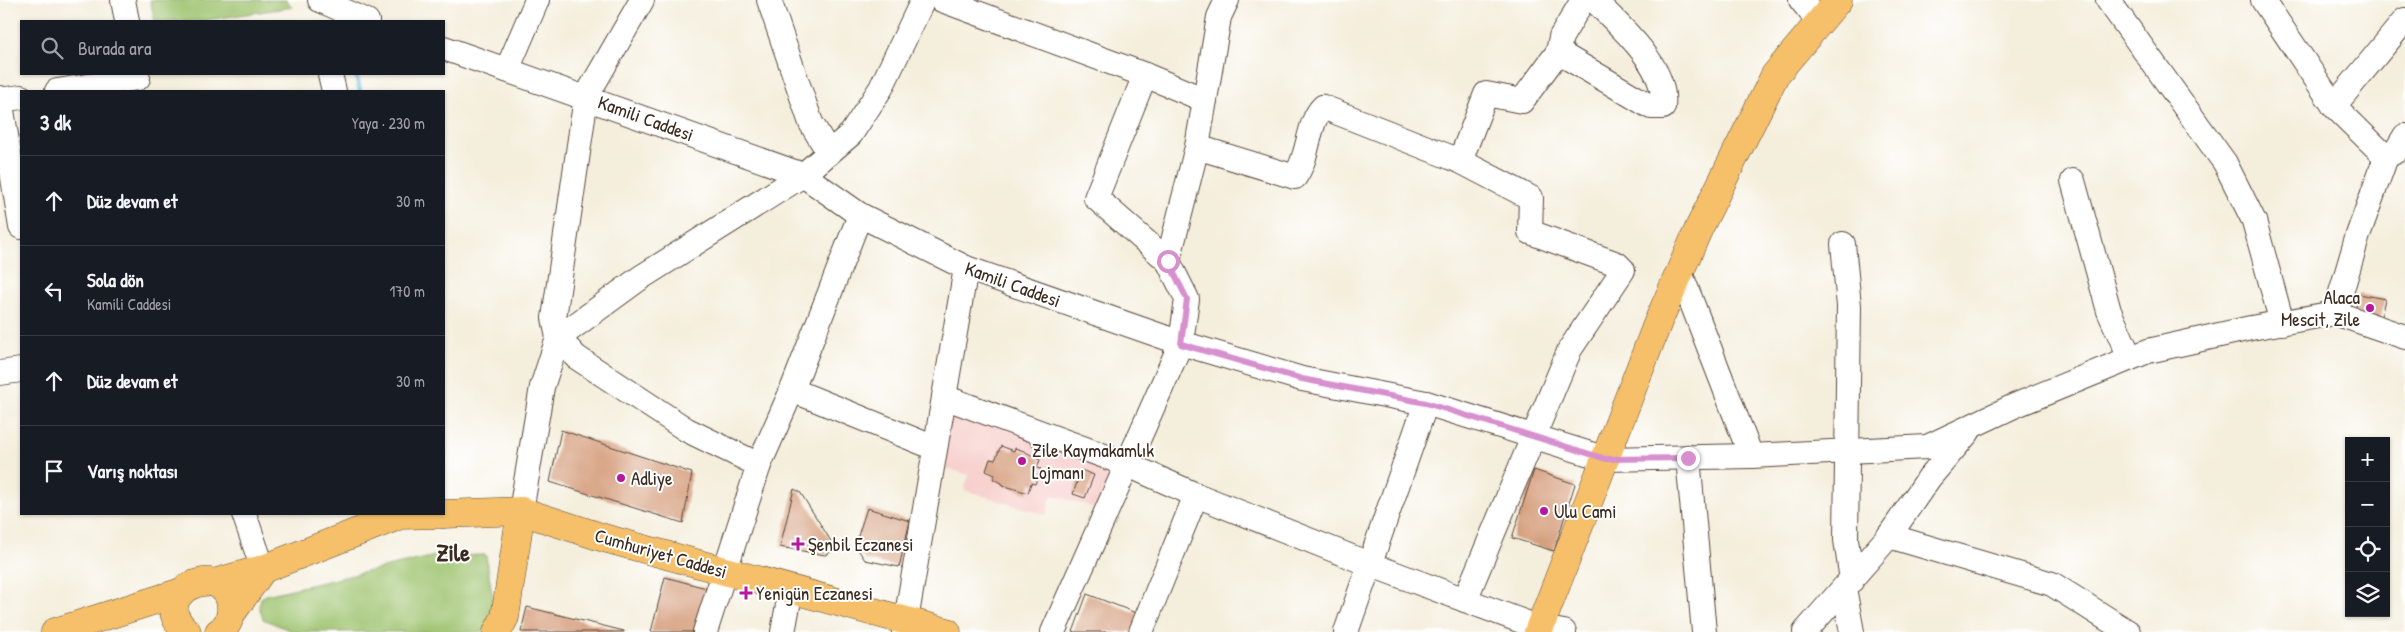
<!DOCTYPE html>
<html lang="tr">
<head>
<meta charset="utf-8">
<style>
  :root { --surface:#171b24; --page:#242831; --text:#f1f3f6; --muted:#9ea1a6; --line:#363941 }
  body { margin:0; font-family:"Patrick Hand",sans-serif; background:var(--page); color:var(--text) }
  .controls { position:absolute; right:15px; bottom:15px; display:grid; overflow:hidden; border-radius:0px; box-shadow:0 1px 4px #0004 }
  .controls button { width:45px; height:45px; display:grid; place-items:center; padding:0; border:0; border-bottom:1px solid var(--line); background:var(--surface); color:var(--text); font:25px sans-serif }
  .stop { position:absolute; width:15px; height:15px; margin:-11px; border:4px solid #d690ce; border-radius:50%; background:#fff }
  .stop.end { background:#d690ce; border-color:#fff; box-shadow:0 1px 5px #0008 }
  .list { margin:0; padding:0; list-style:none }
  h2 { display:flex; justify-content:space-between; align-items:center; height:65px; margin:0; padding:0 20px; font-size:21px }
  h2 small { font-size:16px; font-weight:400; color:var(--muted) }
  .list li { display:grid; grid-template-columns:32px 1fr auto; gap:15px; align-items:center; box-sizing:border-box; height:90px; padding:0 20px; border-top:1px solid var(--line) }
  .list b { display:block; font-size:19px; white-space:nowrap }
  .list p { margin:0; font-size:16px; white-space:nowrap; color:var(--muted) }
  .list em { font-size:16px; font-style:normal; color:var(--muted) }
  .icon { flex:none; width:28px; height:28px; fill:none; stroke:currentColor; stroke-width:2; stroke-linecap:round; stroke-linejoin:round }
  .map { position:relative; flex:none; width:2405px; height:632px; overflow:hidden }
  .search { position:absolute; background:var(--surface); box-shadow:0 1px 4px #0004; left:20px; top:20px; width:425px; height:55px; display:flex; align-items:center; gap:12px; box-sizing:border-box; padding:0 18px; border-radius:0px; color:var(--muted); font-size:19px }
  .panel { position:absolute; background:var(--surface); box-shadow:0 1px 4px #0004; left:20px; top:90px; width:425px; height:425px; border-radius:0px }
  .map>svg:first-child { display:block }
  .built { fill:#f7d0cd }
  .green { fill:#9bc16b; stroke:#6b7644 }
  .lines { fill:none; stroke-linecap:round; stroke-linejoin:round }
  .stream { stroke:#56b4d4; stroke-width:5 }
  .building { fill:#d69f7e }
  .minor-casing { stroke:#57473a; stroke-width:26 }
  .major-casing { stroke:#57473a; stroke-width:29 }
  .minor { stroke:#fff; stroke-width:24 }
  .major { stroke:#f6c06b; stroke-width:28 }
  .route { stroke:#d690ce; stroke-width:6 }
  .poi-dot { fill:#b5179e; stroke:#fff; stroke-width:2 }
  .labels { text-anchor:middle; stroke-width:4; stroke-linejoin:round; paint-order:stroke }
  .street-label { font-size:19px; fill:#3b2a1e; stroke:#fff }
  .poi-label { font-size:19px; fill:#3b2a1e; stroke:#fff; text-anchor:start }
  .district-label { font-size:24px; font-weight:bold; fill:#3b2a1e; stroke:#fff }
</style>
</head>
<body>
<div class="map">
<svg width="2405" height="632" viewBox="0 0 2405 632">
  <rect width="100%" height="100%" fill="#fff"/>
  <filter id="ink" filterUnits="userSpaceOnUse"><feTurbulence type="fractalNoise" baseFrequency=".02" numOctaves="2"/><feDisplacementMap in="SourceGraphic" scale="10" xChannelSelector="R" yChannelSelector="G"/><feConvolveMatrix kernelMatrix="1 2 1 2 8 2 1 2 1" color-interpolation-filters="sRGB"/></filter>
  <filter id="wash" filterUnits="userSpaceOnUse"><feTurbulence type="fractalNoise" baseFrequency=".0096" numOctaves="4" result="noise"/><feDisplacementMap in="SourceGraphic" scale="20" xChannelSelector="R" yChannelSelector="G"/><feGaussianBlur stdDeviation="1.12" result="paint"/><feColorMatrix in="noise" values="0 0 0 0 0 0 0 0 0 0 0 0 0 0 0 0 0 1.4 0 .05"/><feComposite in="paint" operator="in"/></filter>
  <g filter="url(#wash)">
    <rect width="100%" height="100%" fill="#f4eedc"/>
    <!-- built -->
    <path class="built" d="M948,406L1120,467L1101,510L1052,495L1046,515L964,490L969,475L939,466Z"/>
    <!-- green -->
    <g class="green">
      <path d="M150,0H286L293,7L200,21H155Z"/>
      <path d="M486,555L493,600L486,632H294L263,619L259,606L261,598L266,595L435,556Z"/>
    </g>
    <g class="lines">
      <!-- stream -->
      <path class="stream" d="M356,74L360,91"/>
    </g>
    <g id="blocks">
      <!-- building -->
      <g class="building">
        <path d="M2359,294L2385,299L2380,322L2354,316Z"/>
        <path d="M561,430L692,473L683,523L550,482Z"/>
        <path d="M1035,438L1048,442L1045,451L1033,446Z"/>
        <path d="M1001,446L1014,451L1015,448L1024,451L1040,460L1037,468L1041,469L1035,484L1031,483L1028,493L1002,485V483L993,479L995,475L986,471L990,459L995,460Z"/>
        <path d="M1081,470L1094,475L1085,498L1073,494Z"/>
        <path d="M1534,470L1575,484L1554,551L1512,538Z"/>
        <path d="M794,489L800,492L836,549L825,555L780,547Z"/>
        <path d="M867,508L910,521L899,567L865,560L855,545Z"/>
        <path d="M665,577L706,588L695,632H651Z"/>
        <path d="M1087,594L1144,616L1137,632H1073Z"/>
        <path d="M527,607L624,631V632H521Z"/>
      </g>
    </g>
  </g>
  <g filter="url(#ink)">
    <use href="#blocks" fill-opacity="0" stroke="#57473a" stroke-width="1"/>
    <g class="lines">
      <!-- minor casing -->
      <g class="minor-casing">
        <g id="minor">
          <path d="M123,0L127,21"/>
          <path d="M320,0L367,21"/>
          <path d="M769,0L811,123L829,153"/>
          <path d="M942,0L1145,75L1205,100"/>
          <path d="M1801,0L1819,22"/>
          <path d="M2108,0L2225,163L2254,221L2282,323"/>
          <path d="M2263,0L2334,106L2386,157"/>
          <path d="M444,48L803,175L860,215L966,268L1181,343L1302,379L1426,403L1606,459L1751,456L1927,447L2014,406L2148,351L2251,328L2335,313L2405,337"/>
          <path d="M1558,52L1651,107H1663C1668,66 1620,27 1594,0"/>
          <path d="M507,70L537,0"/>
          <path d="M330,74L334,91"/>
          <path d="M1145,75L1096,198L1168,261"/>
          <path d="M57,91L138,78"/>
          <path d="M0,98L21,227"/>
          <path d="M0,100L21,97"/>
          <path d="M2334,106L2405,20"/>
          <path d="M1197,147L1295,177C1310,155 1307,123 1323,107L1460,161L1531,198L1530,232L1617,264L1623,270L1570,349L1465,600"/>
          <path d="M1460,161L1486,94L1522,101L1558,52L1561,37L1583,0"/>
          <path d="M2073,181L2109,311L2130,358"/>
          <path d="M1843,244L1849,306L1846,540L1852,580"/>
          <path d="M1680,272L1751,456"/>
          <path d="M2335,313L2358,235L2386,157L2396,151L2405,136"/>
          <path d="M558,338L640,278L803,175L851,134L881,88L923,0"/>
          <path d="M558,338L576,357L687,430L759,465"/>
          <path d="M0,373L21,370"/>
          <path d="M792,390L935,448"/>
          <path d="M944,397L1126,464L1196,495L1369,564L1540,628L1564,632"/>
          <path d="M1688,458L1704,632"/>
          <path d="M521,511L542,387L558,338L554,318L586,97L642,0"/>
          <path d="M244,514L263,569"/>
          <path d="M1889,536L2052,584L2128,632"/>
          <path d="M1844,588L1852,632"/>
          <path d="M705,632L759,465L792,390L860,215"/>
          <path d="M783,632L791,589"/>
          <path d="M904,632L966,268"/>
          <path d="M1053,632L1181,343L1187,299L1168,261L1197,147L1219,17L1227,0"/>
          <path d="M1141,632L1196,495"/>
          <path d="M1346,632L1426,403"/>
          <path d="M1805,632L1889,536L1929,478L1968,432"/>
        </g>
      </g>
      <!-- major casing -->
      <g class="major-casing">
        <g id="major">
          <path d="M444,514L521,511L604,538L947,632"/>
          <path d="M263,569L401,515L442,514"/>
          <path d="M214,583L263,569L231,614"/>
          <path d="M55,632L181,592"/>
          <path d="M187,632C141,592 231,555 231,609C231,618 227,627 219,632"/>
          <path d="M497,632L505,617L521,511"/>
          <path d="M1538,632L1658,322L1699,228L1775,75L1838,0"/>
        </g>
      </g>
      <!-- minor -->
      <use href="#minor" class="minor"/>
      <!-- major -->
      <use href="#major" class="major"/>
    </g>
  </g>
  <g class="lines" filter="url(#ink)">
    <!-- route -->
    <path class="route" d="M1168,261L1187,299L1181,344L1302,379L1426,403L1606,459L1688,458"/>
  </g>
  <!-- markers -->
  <g class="poi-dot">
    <circle cx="2370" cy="308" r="5"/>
    <circle cx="1022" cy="461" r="5"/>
    <circle cx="621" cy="478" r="5"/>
    <circle cx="1544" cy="511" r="5"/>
    <path d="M795.5 536.5h5v5h5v5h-5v5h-5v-5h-5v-5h5z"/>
    <path d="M743.5 585.5h5v5h5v5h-5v5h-5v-5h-5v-5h5z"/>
  </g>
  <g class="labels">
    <!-- street labels -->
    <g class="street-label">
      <text transform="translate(646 118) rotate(20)" y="7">Kamili Caddesi</text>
      <text transform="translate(1013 284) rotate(20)" y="7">Kamili Caddesi</text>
      <text transform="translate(661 553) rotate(16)" y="7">Cumhuriyet Caddesi</text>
    </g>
    <!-- poi labels -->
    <g class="poi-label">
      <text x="2360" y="304" text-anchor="end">Alaca<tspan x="2360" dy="22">Mescit, Zile</tspan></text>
      <text x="1032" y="457">Zile Kaymakamlık<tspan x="1032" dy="22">Lojmanı</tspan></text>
      <text x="631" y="485">Adliye</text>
      <text x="1554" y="518">Ulu Cami</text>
      <text x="808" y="551">Şenbil Eczanesi</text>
      <text x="756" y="600">Yenigün Eczanesi</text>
    </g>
    <!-- district labels -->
    <g class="district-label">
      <text x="453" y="561">Zile</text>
    </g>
  </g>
</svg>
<div class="controls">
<button>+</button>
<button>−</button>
<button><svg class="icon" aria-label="locate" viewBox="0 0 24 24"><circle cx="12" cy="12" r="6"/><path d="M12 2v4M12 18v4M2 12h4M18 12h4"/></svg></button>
<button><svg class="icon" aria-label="layers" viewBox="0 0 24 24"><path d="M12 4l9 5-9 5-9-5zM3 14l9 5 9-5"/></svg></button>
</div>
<div class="stop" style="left:1168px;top:261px"></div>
<div class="stop end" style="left:1688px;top:458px"></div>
<div class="search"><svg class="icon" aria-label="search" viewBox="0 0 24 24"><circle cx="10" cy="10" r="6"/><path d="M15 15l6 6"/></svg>Burada ara</div>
<section class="panel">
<h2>3 dk<small>Yaya · 230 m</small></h2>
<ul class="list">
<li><svg class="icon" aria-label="ahead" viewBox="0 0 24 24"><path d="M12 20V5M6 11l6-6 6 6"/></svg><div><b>Düz devam et</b></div><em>30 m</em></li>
<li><svg class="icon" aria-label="left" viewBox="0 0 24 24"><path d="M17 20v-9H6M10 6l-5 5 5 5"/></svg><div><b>Sola dön</b><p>Kamili Caddesi</p></div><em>170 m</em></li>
<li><svg class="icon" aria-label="ahead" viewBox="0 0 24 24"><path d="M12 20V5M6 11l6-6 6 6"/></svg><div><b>Düz devam et</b></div><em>30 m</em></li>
<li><svg class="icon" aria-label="arrive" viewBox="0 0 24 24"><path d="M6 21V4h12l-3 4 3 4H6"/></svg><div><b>Varış noktası</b></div></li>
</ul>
</section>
</div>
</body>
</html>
